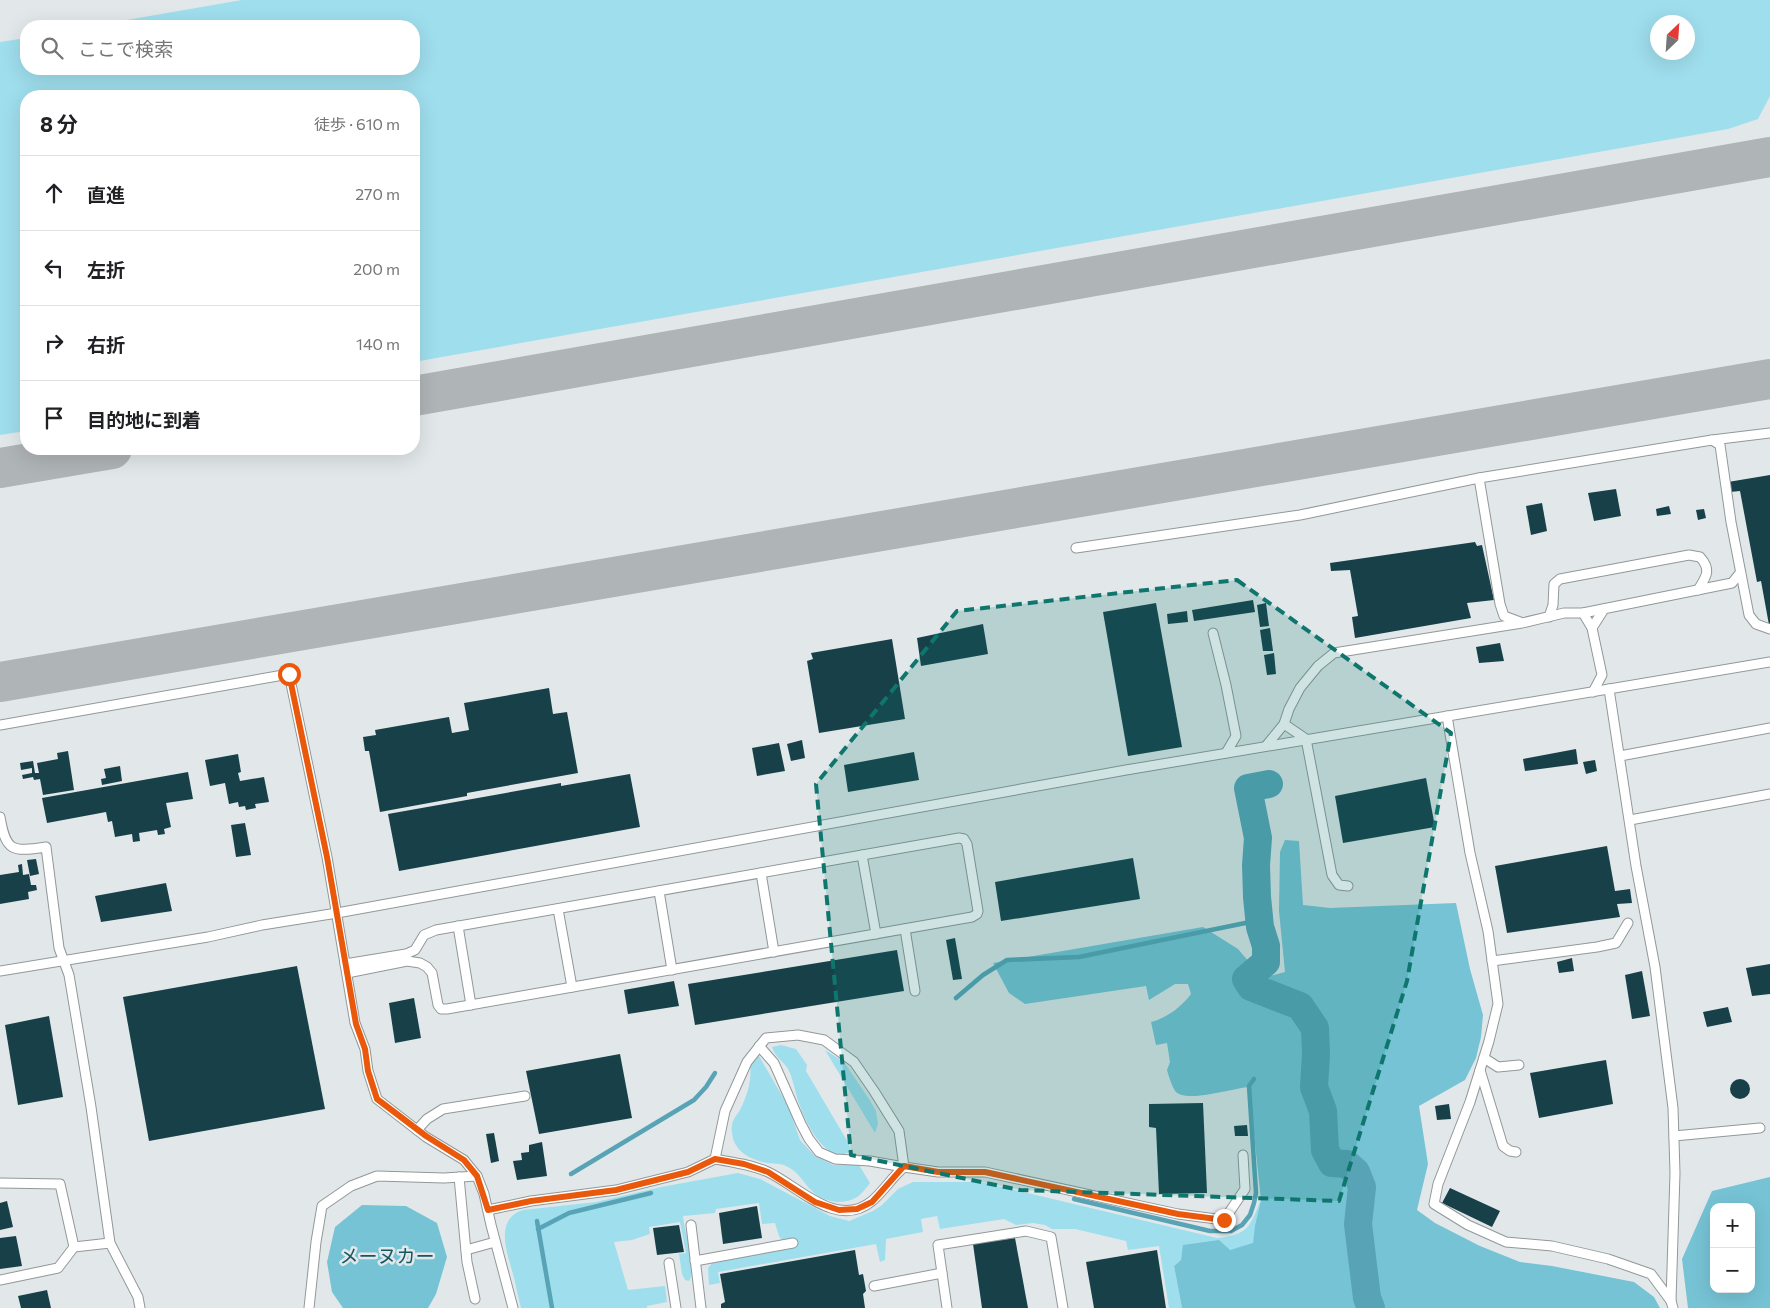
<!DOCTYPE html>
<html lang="ja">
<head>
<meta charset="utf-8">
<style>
  :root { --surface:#fff; --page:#f2f2f2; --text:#202124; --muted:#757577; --line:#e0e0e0 }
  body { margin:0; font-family:Commissioner,"Noto Sans JP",sans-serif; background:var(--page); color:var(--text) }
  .controls { position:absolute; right:15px; bottom:15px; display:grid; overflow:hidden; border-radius:10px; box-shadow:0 5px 20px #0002 }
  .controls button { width:45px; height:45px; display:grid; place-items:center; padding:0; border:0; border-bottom:1px solid var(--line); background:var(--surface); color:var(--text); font:25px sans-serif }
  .compass { position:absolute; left:1650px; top:15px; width:45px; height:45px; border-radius:50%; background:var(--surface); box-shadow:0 5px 20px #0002; rotate:25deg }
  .stop { position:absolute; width:15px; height:15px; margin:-11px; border:4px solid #ea580c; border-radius:50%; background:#fff }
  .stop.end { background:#ea580c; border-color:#fff; box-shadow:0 1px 5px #0008 }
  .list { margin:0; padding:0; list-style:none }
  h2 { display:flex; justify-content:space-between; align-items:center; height:65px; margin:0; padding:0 20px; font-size:21px }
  h2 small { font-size:16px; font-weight:400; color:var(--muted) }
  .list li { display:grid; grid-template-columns:32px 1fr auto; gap:15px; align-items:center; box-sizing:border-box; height:75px; padding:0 20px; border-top:1px solid var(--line) }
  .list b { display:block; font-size:19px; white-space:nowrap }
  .list em { font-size:16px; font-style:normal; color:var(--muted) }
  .icon { flex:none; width:28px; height:28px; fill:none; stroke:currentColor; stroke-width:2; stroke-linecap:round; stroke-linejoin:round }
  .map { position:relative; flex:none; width:1770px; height:1308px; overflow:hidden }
  .search { position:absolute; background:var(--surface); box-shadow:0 5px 20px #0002; left:20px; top:20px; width:400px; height:55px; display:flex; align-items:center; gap:12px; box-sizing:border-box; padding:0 18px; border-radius:20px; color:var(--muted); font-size:19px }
  .panel { position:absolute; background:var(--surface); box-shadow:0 5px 20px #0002; left:20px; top:90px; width:400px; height:365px; border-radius:20px }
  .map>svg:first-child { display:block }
  .green { fill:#9fdeed; fill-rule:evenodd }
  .forest { fill:#76c3d5; fill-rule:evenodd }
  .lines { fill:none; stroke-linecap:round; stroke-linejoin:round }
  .stream { stroke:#58a4b6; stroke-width:4.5 }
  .river { stroke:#58a4b6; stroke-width:28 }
  .taxiway { stroke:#afb4b6; stroke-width:40 }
  .building { fill:#174049 }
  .service-casing { stroke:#929899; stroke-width:11 }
  .service { stroke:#fff; stroke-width:9 }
  .route { stroke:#ea580c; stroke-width:6 }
  .marked { fill:#0f766e; fill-opacity:0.2; stroke:#0f766e; stroke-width:4; stroke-dasharray:10 6; stroke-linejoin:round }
  .labels { text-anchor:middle; stroke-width:5; stroke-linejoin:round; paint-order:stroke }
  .park-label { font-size:19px; fill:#155663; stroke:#e2e8ea }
</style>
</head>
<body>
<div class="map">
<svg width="1770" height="1308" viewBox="0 0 1770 1308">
  <rect width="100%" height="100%" fill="#e2e8ea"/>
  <!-- green -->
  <g class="green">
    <path d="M242,0H1770V96L1758,119L1728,129L414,362V96H26V431L0,435V42L26,38V69H414V26H92ZM1688,22V52H1658V22Z"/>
    <path d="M781,1045L796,1049L807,1065L806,1071L849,1144L851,1151C828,1167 806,1124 800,1106C795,1094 794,1080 788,1069C783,1061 775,1057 772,1047Z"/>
    <path d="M825,1050L844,1062L869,1099L876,1111L878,1124L875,1133Z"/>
    <path d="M759,1056L788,1106L800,1140L814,1155L833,1165H859L870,1183C866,1188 862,1194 857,1197C843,1206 822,1202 811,1190C803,1182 798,1171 786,1166C781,1163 773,1164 767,1163C750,1159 734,1152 732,1133C730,1119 737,1117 742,1106C748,1093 752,1078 750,1065Z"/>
    <path d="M738,1173L760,1179L830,1216L849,1221L873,1211L882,1205L898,1189L913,1182H981L1217,1238C1248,1235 1250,1227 1261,1199L1253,1244L1230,1250L1184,1245L1181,1260L1174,1266L1182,1308H1169L1159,1246L1128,1250L1126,1241L1075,1229H1052L1045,1225L1033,1223L1016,1225L1004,1219L940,1229L937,1216L921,1219L923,1232L886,1239L885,1260L880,1262L876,1244L718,1272L720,1283L709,1285L708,1268L712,1263L797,1247L795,1238L782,1240L779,1236L775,1223L762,1224L759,1203L716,1209L715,1213L683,1216C684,1232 698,1268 689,1281L685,1280L682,1274L679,1254L686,1253L680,1222L649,1227L650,1234L632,1240L614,1242L628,1290L665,1286L667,1302L647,1306V1308H521C518,1297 516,1285 513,1274C507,1253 494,1219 523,1210L596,1202L661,1187Z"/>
  </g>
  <!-- forest -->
  <g class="forest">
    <path d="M1285,840L1299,841L1303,905L1330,908L1456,903L1470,969L1483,1015L1481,1037L1476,1058L1465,1080L1419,1106L1428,1164L1417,1210L1435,1223L1480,1246L1520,1262L1552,1266L1634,1282L1654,1297L1660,1308H1182L1174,1266L1181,1260L1183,1245L1219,1240L1230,1250L1253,1243L1255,1226L1261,1200L1249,1087C1234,1088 1187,1103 1176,1092C1172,1087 1169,1077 1167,1070L1170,1062L1167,1043L1156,1045L1151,1022C1167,1018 1181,1007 1191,994L1188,984H1175L1149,1000L1146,986L1025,1004L1009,993L993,963L1203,927L1238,949L1263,978L1285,972L1279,911L1280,852Z"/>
    <path d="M1770,1177V1308H1688L1682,1259L1712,1191ZM1714,1207H1751V1289H1714Z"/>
    <path d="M362,1205L406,1206L437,1223L447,1257L436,1294L428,1308H343L332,1292L327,1262L335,1227Z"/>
  </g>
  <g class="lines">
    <!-- stream -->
    <g class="stream">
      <path d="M956,998L983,975L1007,960L1079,957L1260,920"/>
      <path d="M571,1174L694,1100L706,1087L715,1073"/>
      <path d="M1074,1199L1210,1231H1231L1242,1225L1250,1215L1254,1203L1256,1193L1249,1086L1254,1079"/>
      <path d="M537,1221L552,1308"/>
      <path d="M538,1229L569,1213L651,1193"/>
    </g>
    <!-- river -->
    <path class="river" d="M1269,784L1248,788L1258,838L1256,865L1257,897L1260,927L1266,946V962L1246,979L1251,987L1300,1006L1315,1028L1316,1054L1314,1087L1323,1111L1325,1150L1332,1163L1347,1164L1356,1172L1362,1187L1358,1224L1367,1298L1371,1308"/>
    <!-- taxiway -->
    <g class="taxiway">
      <path d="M414,396L1770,157"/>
      <path d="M0,468L112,449"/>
      <path d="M0,682L1770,379"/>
    </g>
  </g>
  <!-- building -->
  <g class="building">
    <path d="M1770,475V624L1769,625L1761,581L1757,582L1740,491L1730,492L1728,482Z"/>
    <path d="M1616,489L1621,516L1594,521L1588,493Z"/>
    <path d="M1542,503L1547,531L1531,535L1526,506Z"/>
    <path d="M1669,506L1671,514L1657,516L1656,509Z"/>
    <path d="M1704,509L1706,518L1698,520L1696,510Z"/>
    <path d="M1475,542L1477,546L1482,545L1494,600L1467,603L1471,618L1355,638L1352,617L1358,616L1350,570L1331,571L1330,563Z"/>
    <path d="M1253,600L1255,612L1194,621L1192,610Z"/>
    <path d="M1156,603L1182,747L1128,756L1103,612Z"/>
    <path d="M1266,603L1269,626L1260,627L1257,605Z"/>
    <path d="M1187,611L1188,622L1168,624L1167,614Z"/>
    <path d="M983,624L988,654L921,666L917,638Z"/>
    <path d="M1270,628L1273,651H1263L1260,630Z"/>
    <path d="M892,639L905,719L819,733L807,661L813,659L811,653Z"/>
    <path d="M1500,643L1504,661L1479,663L1476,647Z"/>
    <path d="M1274,653L1276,674L1267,675L1264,655Z"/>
    <path d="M549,688L553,714L567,712L578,773L467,793V796L380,812L369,751H365L363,737L376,735L375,730L449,717L452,733L469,730L464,703Z"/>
    <path d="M802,740L805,758L791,761L787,744Z"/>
    <path d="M779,743L785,771L757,776L752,748Z"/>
    <path d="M1576,749L1578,764L1525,771L1523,759Z"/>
    <path d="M68,751L74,790L43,795L40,779L34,780L33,777L23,779L22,775L32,773V768L21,770L20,763L33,761L35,773H39L37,763L58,759L57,753Z"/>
    <path d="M914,752L919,780L848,792L844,765Z"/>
    <path d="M238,754L241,772L238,773L240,781L264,777L269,802L255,804L256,808L246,810L245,806L239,807L238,802L229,804L225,783L210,786L205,760Z"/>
    <path d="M1595,760L1597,771L1586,774L1583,762Z"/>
    <path d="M120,766L122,781L102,785L101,779L106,778L104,769Z"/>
    <path d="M188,772L193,799L166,803L171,827L164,829L165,834L158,835L157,830L139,833L140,841L133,842L132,834L115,837L112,821L108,822L106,812L47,823L42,798Z"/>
    <path d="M630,774L640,827L399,871L388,814L561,783V786Z"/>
    <path d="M1426,778L1435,827L1343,843L1335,796Z"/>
    <path d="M245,823L251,855L236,857L231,825Z"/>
    <path d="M1607,846L1615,891L1630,889L1632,903L1617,904L1620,917L1507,933L1495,866Z"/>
    <path d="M1133,858L1140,899L1001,921L995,882Z"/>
    <path d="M36,859L39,874L30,876L27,860Z"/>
    <path d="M22,864L23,875L29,874L31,885H36L37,890L28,892L29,899L0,904V875L19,872L18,865Z"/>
    <path d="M166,883L172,911L101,922L95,896Z"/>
    <path d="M955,938L962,979L953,980L946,940Z"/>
    <path d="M897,950L904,991L695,1025L688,984Z"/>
    <path d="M1572,958L1574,971L1559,973L1557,962Z"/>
    <path d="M1770,964V994L1752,996L1746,968Z"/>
    <path d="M297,966L325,1109L149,1141L123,997Z"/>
    <path d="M1642,971L1650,1016L1632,1019L1625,975Z"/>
    <path d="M674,981L679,1006L628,1014L624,990Z"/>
    <path d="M414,998L421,1038L395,1043L389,1003Z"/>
    <path d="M1728,1007L1732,1022L1707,1027L1703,1012Z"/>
    <path d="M49,1016L63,1097L18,1105L5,1025Z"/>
    <path d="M620,1054L632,1118L539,1134L526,1071Z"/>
    <path d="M1606,1060L1613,1104L1539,1118L1530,1073Z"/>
    <circle cx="1740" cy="1089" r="10"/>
    <path d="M1203,1103L1207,1193L1159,1194L1156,1128L1149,1127V1104Z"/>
    <path d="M1449,1104L1451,1119L1437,1120L1435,1106Z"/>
    <path d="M1247,1125L1248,1136H1235L1234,1126Z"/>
    <path d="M494,1133L499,1161L491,1163L486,1134Z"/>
    <path d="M542,1142L547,1176L517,1180L513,1161L522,1160L521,1153L529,1152V1145Z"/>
    <path d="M1450,1188L1500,1211L1492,1227L1442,1203Z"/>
    <path d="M7,1201L13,1227L0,1230V1203Z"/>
    <path d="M757,1206L762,1238L723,1244L719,1213Z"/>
    <path d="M679,1225L684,1252L657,1255L653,1228Z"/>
    <path d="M16,1236L22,1266L0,1269V1238Z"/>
    <path d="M1015,1238L1028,1308H982L973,1244Z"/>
    <path d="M855,1250L859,1275L863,1274L866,1291L863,1294L865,1308H721V1304L725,1302L720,1274Z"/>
    <path d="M1157,1250L1166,1308H1094L1086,1262Z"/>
    <path d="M47,1290L51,1308H21L18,1296Z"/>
  </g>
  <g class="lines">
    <!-- service casing -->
    <g class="service-casing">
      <g id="service">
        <path d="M1712,440L1720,445L1731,522L1749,615L1756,624L1770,629"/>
        <path d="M1479,478L1500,604L1504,616L1520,622"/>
        <path d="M1076,548L1300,515L1479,478L1712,440L1770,433"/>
        <path d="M1583,613L1592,628L1602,675L1593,692"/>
        <path d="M1549,617L1553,605L1554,584L1560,579L1689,555L1700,557C1712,570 1706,577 1698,590"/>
        <path d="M1592,628L1604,609"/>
        <path d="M1213,633L1226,685L1236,736L1226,753"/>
        <path d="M1609,689L1636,866L1655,967L1673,1108L1675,1173L1671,1301L1673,1308"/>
        <path d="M1447,716L1470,853L1488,931L1498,1004L1489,1041L1480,1070L1470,1102L1438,1184L1434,1204L1468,1225L1506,1242L1552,1246L1608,1259L1651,1274L1671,1301"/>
        <path d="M1284,724L1306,739L1332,875L1339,885L1348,886"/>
        <path d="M0,725L289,674L327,857L355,1023L365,1049L368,1071L377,1099L426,1137L464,1160L477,1176L484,1194L491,1225L513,1308"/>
        <path d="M1266,746L1284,724L1289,709L1300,688L1318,666L1334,653L1522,623L1564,613H1583L1732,583L1740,573"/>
        <path d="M1620,756L1770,728"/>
        <path d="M0,817C6,852 12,852 46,847L59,948L69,975L91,1107L110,1243L138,1297L140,1308"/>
        <path d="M1630,820L1770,794"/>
        <path d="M862,855L876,934"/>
        <path d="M761,873L774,952"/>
        <path d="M659,891L672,970"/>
        <path d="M558,909L572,987"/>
        <path d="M458,926L471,1005"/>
        <path d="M905,929L915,991"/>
        <path d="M1492,961L1597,947L1616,943L1628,923"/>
        <path d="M345,964L406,954L415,950L424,935L436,930L959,838L964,839L967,844L978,911L977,914L972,917L447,1009H441L438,1005L432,973L427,967L420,963L407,961L347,973"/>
        <path d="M0,971L208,937L262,925L337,913L1126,770L1770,662"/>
        <path d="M759,1046L774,1063L801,1124L809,1139L819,1152L835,1159L870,1161L904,1167"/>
        <path d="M1484,1058L1498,1067L1519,1065"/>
        <path d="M1480,1070L1503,1146L1510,1151L1516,1152"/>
        <path d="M417,1130L427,1119L443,1109L525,1096"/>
        <path d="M1674,1136L1760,1128"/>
        <path d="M715,1159C733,1162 752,1165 768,1172C798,1186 837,1230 872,1201C884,1191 892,1177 904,1167"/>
        <path d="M459,1177L467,1262L475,1299"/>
        <path d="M0,1183L60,1184L74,1247L110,1243"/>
        <path d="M488,1210L531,1201L616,1190L688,1172L715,1159L725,1111L747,1062L766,1038L798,1035L824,1040L854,1062L874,1091L899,1131L904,1167L938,1172H985L1178,1214L1224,1220L1245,1189L1243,1155"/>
        <path d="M691,1225L701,1308"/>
        <path d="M466,1250L495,1242"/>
        <path d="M695,1261L793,1243"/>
        <path d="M669,1263L676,1308"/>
        <path d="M0,1280L58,1268L74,1247"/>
        <path d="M874,1286L942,1273"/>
        <path d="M309,1308L316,1242L322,1206L351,1186L377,1176L444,1178L477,1176"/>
        <path d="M947,1308L938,1245L1026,1231L1051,1237L1063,1308"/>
      </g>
    </g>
    <!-- service -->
    <use href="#service" class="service"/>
  </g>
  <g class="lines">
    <!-- route -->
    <path class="route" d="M289,674L327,857L356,1024L365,1049L368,1071L377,1099L426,1136L464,1160L477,1176L488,1210L531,1201L616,1190L688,1172L715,1159L744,1164L768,1172L815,1202L839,1210L857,1209L872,1202L904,1166L938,1172H985L1178,1214L1224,1220"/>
  </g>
  <!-- marked area -->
  <path class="marked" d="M1237,580L1451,733L1407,981L1339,1201L1020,1190L851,1155L816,784L957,611Z"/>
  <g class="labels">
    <!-- park labels -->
    <g class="park-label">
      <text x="387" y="1263">メーヌカー</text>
    </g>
  </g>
</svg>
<div class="controls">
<button>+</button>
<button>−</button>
</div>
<svg class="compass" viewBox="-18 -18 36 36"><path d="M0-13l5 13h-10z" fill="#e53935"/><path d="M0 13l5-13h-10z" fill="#757577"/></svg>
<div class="stop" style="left:289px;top:674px"></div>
<div class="stop end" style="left:1224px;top:1220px"></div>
<div class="search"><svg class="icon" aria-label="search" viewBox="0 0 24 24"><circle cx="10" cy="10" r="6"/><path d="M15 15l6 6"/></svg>ここで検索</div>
<section class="panel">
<h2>8 分<small>徒歩 · 610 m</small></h2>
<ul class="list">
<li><svg class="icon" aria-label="ahead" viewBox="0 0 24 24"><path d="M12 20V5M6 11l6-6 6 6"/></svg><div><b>直進</b></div><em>270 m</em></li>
<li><svg class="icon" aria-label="left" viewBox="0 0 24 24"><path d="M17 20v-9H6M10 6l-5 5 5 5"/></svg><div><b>左折</b></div><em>200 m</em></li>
<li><svg class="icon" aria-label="right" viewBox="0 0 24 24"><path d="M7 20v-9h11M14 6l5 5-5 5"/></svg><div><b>右折</b></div><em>140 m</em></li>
<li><svg class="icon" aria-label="arrive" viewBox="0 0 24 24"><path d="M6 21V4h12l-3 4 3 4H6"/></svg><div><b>目的地に到着</b></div></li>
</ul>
</section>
</div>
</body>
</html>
